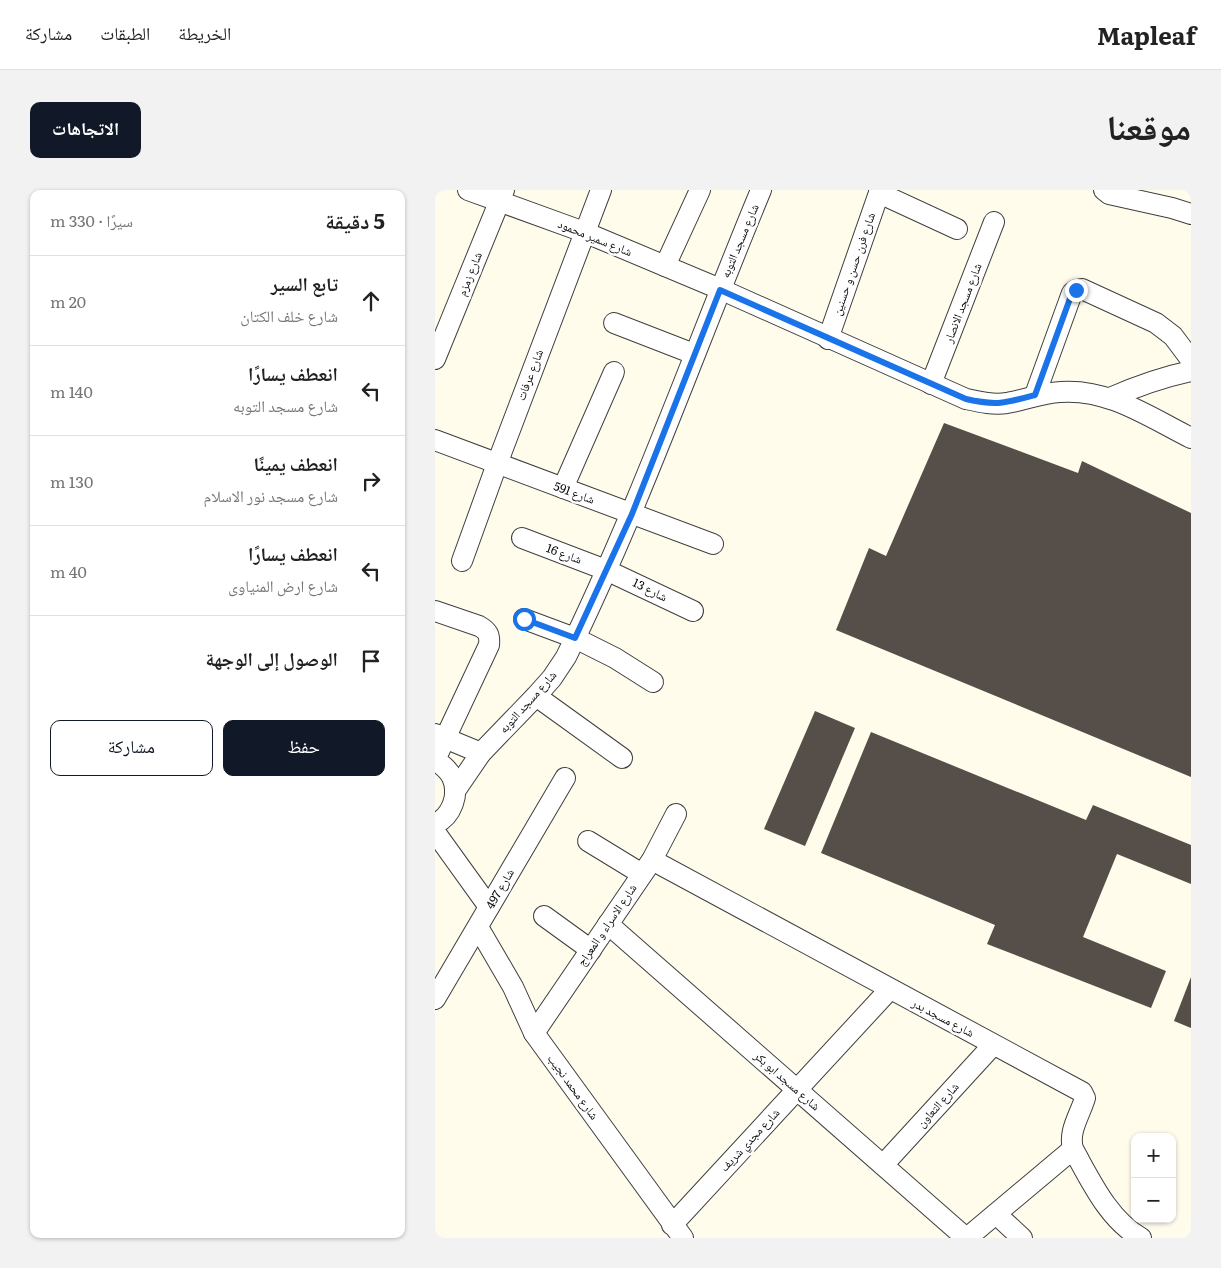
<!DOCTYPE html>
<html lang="ar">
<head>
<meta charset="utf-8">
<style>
  :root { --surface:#fff; --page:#f2f2f2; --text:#222; --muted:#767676; --line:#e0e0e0; --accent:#111827 }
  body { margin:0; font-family:Literata,"Noto Naskh Arabic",serif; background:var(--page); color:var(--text); direction:rtl }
  .controls { position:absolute; right:15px; bottom:15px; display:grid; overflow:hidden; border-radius:10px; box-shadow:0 1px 4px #0004 }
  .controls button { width:45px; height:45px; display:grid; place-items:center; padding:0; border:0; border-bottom:1px solid var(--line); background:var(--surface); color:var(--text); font:25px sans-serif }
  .stop { position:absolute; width:15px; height:15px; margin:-11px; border:4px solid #1a73e8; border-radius:50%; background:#fff }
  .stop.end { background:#1a73e8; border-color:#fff; box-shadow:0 1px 5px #0008 }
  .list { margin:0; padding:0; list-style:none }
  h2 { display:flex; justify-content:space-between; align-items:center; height:65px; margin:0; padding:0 20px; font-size:21px }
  h2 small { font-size:16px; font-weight:400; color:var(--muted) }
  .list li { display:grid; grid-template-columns:32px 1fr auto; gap:15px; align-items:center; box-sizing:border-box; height:90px; padding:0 20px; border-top:1px solid var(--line) }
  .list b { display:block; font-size:19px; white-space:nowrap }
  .list p { margin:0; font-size:16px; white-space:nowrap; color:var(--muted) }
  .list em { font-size:16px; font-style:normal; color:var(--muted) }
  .actions { display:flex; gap:10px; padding:15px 20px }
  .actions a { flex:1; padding:11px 0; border:1px solid var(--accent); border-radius:10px; text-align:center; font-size:18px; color:var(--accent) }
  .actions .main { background:var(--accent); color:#fff }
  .icon { flex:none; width:28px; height:28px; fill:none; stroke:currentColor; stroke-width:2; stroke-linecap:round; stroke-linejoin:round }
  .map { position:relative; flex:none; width:756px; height:1048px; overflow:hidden; direction:ltr; border-radius:10px }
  header { display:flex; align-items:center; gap:30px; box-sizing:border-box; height:70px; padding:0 25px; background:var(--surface); border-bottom:1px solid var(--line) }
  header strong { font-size:24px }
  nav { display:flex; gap:28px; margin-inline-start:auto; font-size:18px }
  .intro { display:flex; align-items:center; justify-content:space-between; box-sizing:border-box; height:120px; padding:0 30px }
  h1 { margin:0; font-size:35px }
  .button { padding:12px 22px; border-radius:10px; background:var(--accent); color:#fff; font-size:18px; font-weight:700 }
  main { display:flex; gap:30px; padding:0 30px }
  aside { flex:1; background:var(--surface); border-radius:10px; box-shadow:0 1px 4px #0004 }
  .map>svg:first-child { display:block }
  .building { fill:#554e49 }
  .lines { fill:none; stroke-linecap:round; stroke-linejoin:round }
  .minor-casing { stroke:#3f3f3f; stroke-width:22 }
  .minor { stroke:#fff; stroke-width:20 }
  .route { stroke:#1a73e8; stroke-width:6 }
  .labels { text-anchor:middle; stroke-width:5; stroke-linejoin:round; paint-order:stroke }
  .street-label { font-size:12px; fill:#0c0c0c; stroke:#fff }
</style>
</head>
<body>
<header>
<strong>Mapleaf</strong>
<nav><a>الخريطة</a><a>الطبقات</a><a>مشاركة</a></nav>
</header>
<div class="intro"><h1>موقعنا</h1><a class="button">الاتجاهات</a></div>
<main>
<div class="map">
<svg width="756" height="1048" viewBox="0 0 756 1048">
  <rect width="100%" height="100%" fill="#fffcec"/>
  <!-- building -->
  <g class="building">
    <path d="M509,233L643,283L647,271L756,323V587L401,440L434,358L451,366Z"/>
    <path d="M380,521L420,538L370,656L329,639Z"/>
    <path d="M436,542L651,630L658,615L756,655V694L682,664L648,747L731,781L716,818L552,754L560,735L386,663Z"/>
    <path d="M756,787V838L739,831Z"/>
  </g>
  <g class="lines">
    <!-- minor casing -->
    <g class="minor-casing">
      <g id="minor">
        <path d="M33,0L149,42L285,99L531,209C545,212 558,215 572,213C590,210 606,203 625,202C673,198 714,227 756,248"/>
        <path d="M669,0L674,4L737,18L756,24"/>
        <path d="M444,3L522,39"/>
        <path d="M230,76L265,0"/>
        <path d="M179,133L259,164"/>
        <path d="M393,149L445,0"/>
        <path d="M0,169L69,0"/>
        <path d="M496,194L559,32"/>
        <path d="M600,205L637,103L641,100L647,99L721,133L738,146L756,170"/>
        <path d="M675,208C702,196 728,187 756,181"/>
        <path d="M0,250L278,354"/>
        <path d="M128,298L179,182"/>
        <path d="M87,348L171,380L258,421"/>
        <path d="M27,371L62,274L166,0"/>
        <path d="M0,421L44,436C53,441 55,445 54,455L0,570"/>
        <path d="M89,429L140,448L180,468L218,492"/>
        <path d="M101,506L187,568"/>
        <path d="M0,544L46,563"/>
        <path d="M0,570C7,575 13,579 17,587C25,604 17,626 0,634"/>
        <path d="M20,601L46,563L101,506L117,488L131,467C205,316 261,156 326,0"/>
        <path d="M0,642L54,717"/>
        <path d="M153,651L207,684"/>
        <path d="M217,670L647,902L650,908C645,925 633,941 638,959C656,991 673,1029 706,1048"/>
        <path d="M109,726L156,760"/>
        <path d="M173,734L531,1048"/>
        <path d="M43,737L78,797L99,843L248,1048"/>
        <path d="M0,809L130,588"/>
        <path d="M99,843L217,670L241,624"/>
        <path d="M448,975L558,855"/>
        <path d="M561,1024L587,1048"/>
        <path d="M237,1035L455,799"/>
        <path d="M532,1048L638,959"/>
      </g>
    </g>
    <!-- minor -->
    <use href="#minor" class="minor"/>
  </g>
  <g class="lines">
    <!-- route -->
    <path class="route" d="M89,429L140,448L197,324L285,100L531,209C561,216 571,213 600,205L637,103L641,100"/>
  </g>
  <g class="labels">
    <!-- street labels -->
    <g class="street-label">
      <text transform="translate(160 48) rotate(22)" y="4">شارع سمير محمود</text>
      <text transform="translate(305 51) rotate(-67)" y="4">شارع مسجد التوبه</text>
      <text transform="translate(419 74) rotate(-71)" y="4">شارع فرن حسن و حسنين</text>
      <text transform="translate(35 84) rotate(-68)" y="4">شارع زمزم</text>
      <text transform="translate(528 113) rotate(-69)" y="4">شارع مسجد الانصار</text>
      <text transform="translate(95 185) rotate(-69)" y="4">شارع عرفات</text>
      <text transform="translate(139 303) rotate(20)" y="4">شارع 591</text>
      <text transform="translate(129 364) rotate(20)" y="4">شارع 16</text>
      <text transform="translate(215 400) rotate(26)" y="4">شارع 13</text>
      <text transform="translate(93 512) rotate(-48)" y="4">شارع مسجد التوبه</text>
      <text transform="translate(65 699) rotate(-60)" y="4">شارع 497</text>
      <text transform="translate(172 735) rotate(-56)" y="4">شارع الاسراء و المعراج</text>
      <text transform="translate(508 828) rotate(28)" y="4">شارع مسجد بدر</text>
      <text transform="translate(352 891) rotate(41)" y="4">شارع مسجد ابو بكر</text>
      <text transform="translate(138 897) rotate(54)" y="4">شارع محمد نجيب</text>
      <text transform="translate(503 915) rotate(-48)" y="4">شارع التعاون</text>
      <text transform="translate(315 950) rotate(-47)" y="4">شارع مجدي شريف</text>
    </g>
  </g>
</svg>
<div class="controls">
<button>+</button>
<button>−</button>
</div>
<div class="stop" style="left:89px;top:429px"></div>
<div class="stop end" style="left:641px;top:100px"></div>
</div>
<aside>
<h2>5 دقيقة<small>سيرًا · 330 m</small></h2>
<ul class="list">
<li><svg class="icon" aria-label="ahead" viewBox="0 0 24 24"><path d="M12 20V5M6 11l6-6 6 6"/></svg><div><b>تابع السير</b><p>شارع خلف الكتان</p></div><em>20 m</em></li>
<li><svg class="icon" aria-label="left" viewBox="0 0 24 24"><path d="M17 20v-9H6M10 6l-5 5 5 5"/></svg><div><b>انعطف يسارًا</b><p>شارع مسجد التوبه</p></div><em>140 m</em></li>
<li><svg class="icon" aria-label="right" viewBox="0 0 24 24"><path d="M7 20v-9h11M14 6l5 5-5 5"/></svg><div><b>انعطف يمينًا</b><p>شارع مسجد نور الاسلام</p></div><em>130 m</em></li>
<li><svg class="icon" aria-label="left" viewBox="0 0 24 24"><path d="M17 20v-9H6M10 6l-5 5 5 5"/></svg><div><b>انعطف يسارًا</b><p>شارع ارض المنياوى</p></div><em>40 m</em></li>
<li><svg class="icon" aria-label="arrive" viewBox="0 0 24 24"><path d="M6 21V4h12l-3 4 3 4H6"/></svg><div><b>الوصول إلى الوجهة</b></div></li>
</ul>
<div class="actions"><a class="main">حفظ</a><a>مشاركة</a></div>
</aside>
</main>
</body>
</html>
